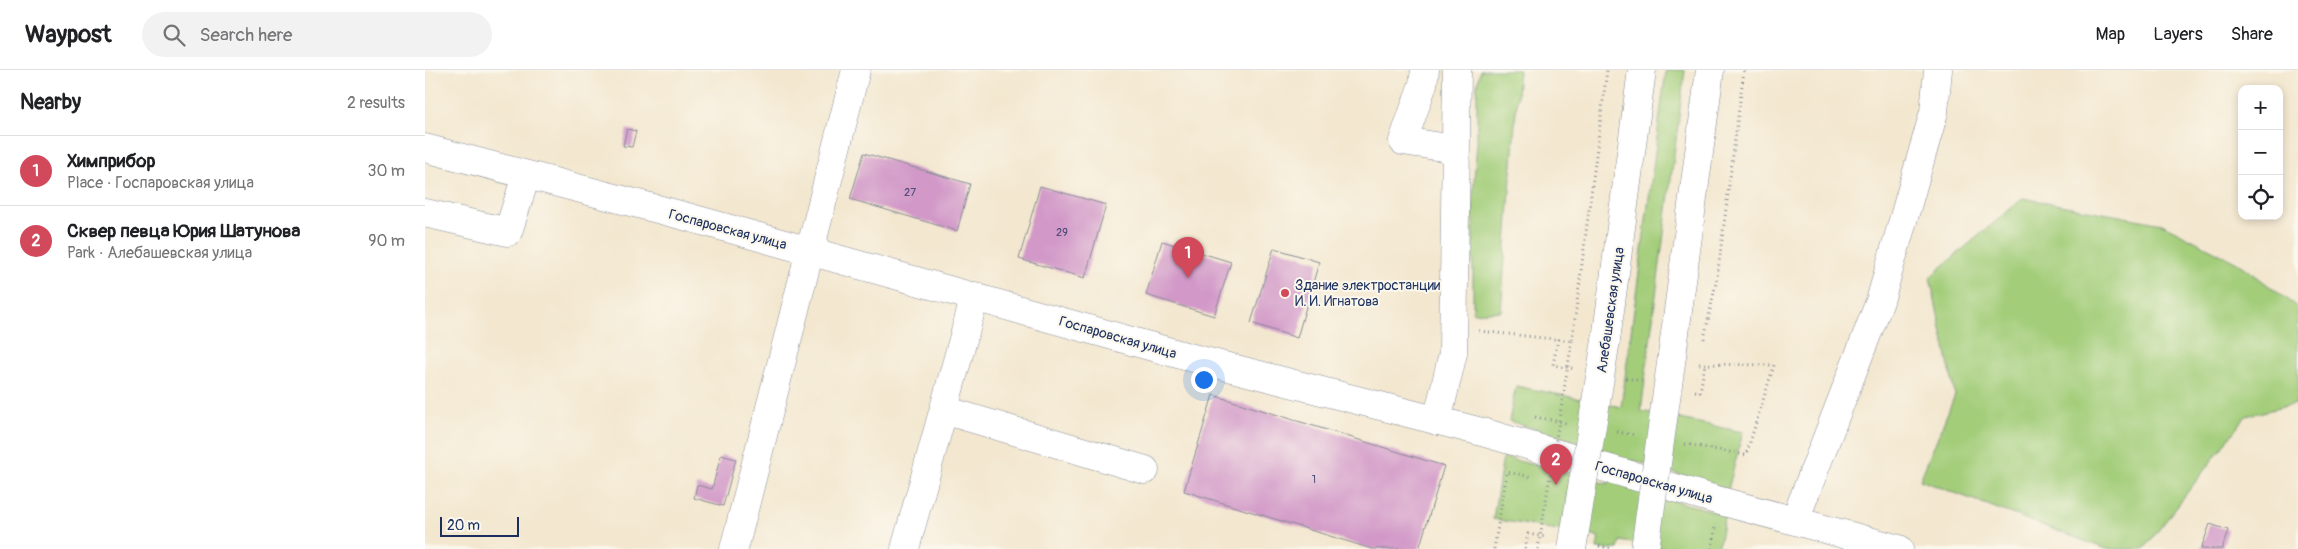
<!DOCTYPE html>
<html lang="en">
<head>
<meta charset="utf-8">
<style>
  :root { --surface:#fff; --page:#f2f2f2; --text:#202124; --muted:#757577; --line:#e0e0e0; --accent:#d1495b }
  body { margin:0; font-family:Pangolin,sans-serif; background:var(--page); color:var(--text) }
  .controls { position:absolute; right:15px; top:15px; display:grid; overflow:hidden; border-radius:10px; box-shadow:0 2px 8px #0003 }
  .controls button { width:45px; height:45px; display:grid; place-items:center; padding:0; border:0; border-bottom:1px solid var(--line); background:var(--surface); color:var(--text); font:25px sans-serif }
  .scale { position:absolute; left:15px; bottom:12px; width:79px; box-sizing:border-box; padding-left:5px; border:2px solid #1b2f5e; border-top:0; font-size:14px; line-height:18px; white-space:nowrap; color:#1b2f5e; -webkit-text-stroke:4px #fbf7ec; paint-order:stroke }
  .you { position:absolute; left:778px; top:309px; width:18px; height:18px; margin:-12px; border:4px solid #fff; border-radius:50%; background:#1a73e8; box-shadow:0 0 0 8px #1a73e833 }
  .badge { display:grid; place-items:center; width:32px; height:32px; border-radius:50%; background:var(--accent); color:#fff; font-size:16px; font-weight:700 }
  .pin { position:absolute; translate:-50% -41px; filter:drop-shadow(0 1px 2px #0008) }
  .pin::after { content:''; position:absolute; top:26px; width:18px; height:15px; background:inherit; clip-path:polygon(0 0,100% 0,50% 100%) }
  .list { margin:0; padding:0; list-style:none }
  h2 { display:flex; justify-content:space-between; align-items:center; height:65px; margin:0; padding:0 20px; font-size:21px }
  h2 small { font-size:16px; font-weight:400; color:var(--muted) }
  .list li { display:grid; grid-template-columns:32px 1fr auto; gap:15px; align-items:center; box-sizing:border-box; height:70px; padding:0 20px; border-top:1px solid var(--line) }
  .list b { display:block; font-size:19px; white-space:nowrap }
  .list p { margin:0; font-size:16px; white-space:nowrap; color:var(--muted) }
  .list em { font-size:16px; font-style:normal; color:var(--muted) }
  .icon { flex:none; width:28px; height:28px; fill:none; stroke:currentColor; stroke-width:2; stroke-linecap:round; stroke-linejoin:round }
  .map { position:relative; flex:none; width:1873px; height:479px; overflow:hidden }
  header { display:flex; align-items:center; gap:30px; box-sizing:border-box; height:70px; padding:0 25px; background:var(--surface); border-bottom:1px solid var(--line) }
  header strong { font-size:24px }
  nav { display:flex; gap:28px; margin-inline-start:auto; font-size:18px }
  .search { width:350px; height:45px; background:var(--page); display:flex; align-items:center; gap:12px; box-sizing:border-box; padding:0 18px; border-radius:28px; color:var(--muted); font-size:19px }
  main { display:flex }
  aside { flex:1; background:var(--surface) }
  .map>svg:first-child { display:block }
  .green { fill:#a3cd79; stroke:#5f7e6c }
  .building { fill:#d299c8 }
  .lines { fill:none; stroke-linecap:round; stroke-linejoin:round }
  .minor-casing { stroke:#878b96; stroke-width:29 }
  .major-casing { stroke:#878b96; stroke-width:29 }
  .path { stroke:#878b96; stroke-width:3; stroke-dasharray:1 4; stroke-linecap:butt }
  .minor { stroke:#fff; stroke-width:28 }
  .major { stroke:#fff; stroke-width:28 }
  .major-bridge-casing { stroke:#878b96; stroke-width:29; stroke-linecap:butt }
  .path-bridge { stroke:#878b96; stroke-width:3; stroke-dasharray:1 4; stroke-linecap:butt }
  .major-bridge { stroke:#fff; stroke-width:28 }
  .poi-dot { fill:#d1495b; stroke:#fbf7ec; stroke-width:2 }
  .labels { text-anchor:middle; stroke-width:4; stroke-linejoin:round; paint-order:stroke }
  .number-label { font-size:11px; fill:#494a78 }
  .street-label { font-size:14px; fill:#1b2f5e; stroke:#fbf7ec }
  .poi-label { font-size:14px; fill:#1b2f5e; stroke:#fbf7ec; text-anchor:start }
</style>
</head>
<body>
<header>
<strong>Waypost</strong>
<div class="search"><svg class="icon" aria-label="search" viewBox="0 0 24 24"><circle cx="10" cy="10" r="6"/><path d="M15 15l6 6"/></svg>Search here</div>
<nav><a>Map</a><a>Layers</a><a>Share</a></nav>
</header>
<main>
<aside>
<h2>Nearby<small>2 results</small></h2>
<ul class="list">
<li><span class="badge">1</span><div><b>Химприбор</b><p>Place · Госпаровская улица</p></div><em>30 m</em></li>
<li><span class="badge">2</span><div><b>Сквер певца Юрия Шатунова</b><p>Park · Алебашевская улица</p></div><em>90 m</em></li>
</ul>
</aside>
<div class="map">
<svg width="1873" height="479" viewBox="0 0 1873 479">
  <rect width="100%" height="100%" fill="#fbf7ec"/>
  <filter id="ink" filterUnits="userSpaceOnUse"><feTurbulence type="fractalNoise" baseFrequency=".02" numOctaves="2"/><feDisplacementMap in="SourceGraphic" scale="10" xChannelSelector="R" yChannelSelector="G"/><feConvolveMatrix kernelMatrix="1 2 1 2 8 2 1 2 1" color-interpolation-filters="sRGB"/></filter>
  <filter id="wash" filterUnits="userSpaceOnUse"><feTurbulence type="fractalNoise" baseFrequency=".0096" numOctaves="4" result="noise"/><feDisplacementMap in="SourceGraphic" scale="20" xChannelSelector="R" yChannelSelector="G"/><feGaussianBlur stdDeviation="1.12" result="paint"/><feColorMatrix in="noise" values="0 0 0 0 0 0 0 0 0 0 0 0 0 0 0 0 0 1.4 0 .05"/><feComposite in="paint" operator="in"/></filter>
  <g filter="url(#wash)">
    <rect width="100%" height="100%" fill="#f3e7cf"/>
    <!-- green -->
    <g class="green">
      <path d="M1055,0H1094L1076,241L1048,243V125L1052,72V16Z"/>
      <path d="M1241,0H1260L1216,341L1318,362L1303,420L1208,390L1204,419L1300,444L1293,479H1243L1195,471L1193,479H1172L1174,467L1068,449L1078,387L1183,414L1188,383L1084,351L1091,316L1196,337Z"/>
      <path d="M1598,128L1737,154L1818,196L1873,238V326L1870,334L1821,346L1719,479H1681L1495,410L1530,325L1505,207Z"/>
    </g>
    <g id="blocks">
      <!-- building -->
      <g class="building">
        <path d="M202,59L211,61L207,77L198,76Z"/>
        <path d="M439,83L545,114L532,161L425,129Z"/>
        <path d="M615,116L681,135L660,208L594,189Z"/>
        <path d="M737,171L806,192L789,246L721,225Z"/>
        <path d="M849,178L894,192L872,268L826,253Z"/>
        <path d="M788,325L1019,396L994,479H947L759,421Z"/>
        <path d="M296,385L311,389L298,436L269,428L272,415L287,419Z"/>
        <path d="M1785,454L1803,460L1797,479H1776Z"/>
      </g>
    </g>
  </g>
  <g filter="url(#ink)">
    <use href="#blocks" fill-opacity="0" stroke="#878b96" stroke-width="1"/>
    <g class="lines">
      <!-- minor casing -->
      <g class="minor-casing">
        <g id="minor">
          <path d="M1000,0L998,14L978,71L1030,79"/>
          <path d="M0,78L259,146L760,286L1057,362L1288,429L1474,479"/>
          <path d="M0,143L83,162L101,106"/>
          <path d="M519,340L720,400"/>
          <path d="M1012,351L1028,283L1032,0"/>
          <path d="M1370,450L1455,231L1509,42L1513,0"/>
          <path d="M309,479L431,0"/>
          <path d="M480,479L550,226"/>
        </g>
      </g>
      <!-- major casing -->
      <g class="major-casing">
        <g id="major">
          <path d="M1181,270L1217,0"/>
          <path d="M1247,286L1285,0"/>
        </g>
      </g>
      <!-- path -->
      <g class="path">
        <path d="M1054,261L1147,271L1182,0"/>
        <path d="M1133,269L1128,295L1151,299"/>
        <path d="M1279,269L1292,208L1319,0"/>
        <path d="M1201,308L1217,311"/>
        <path d="M1270,321L1275,322L1280,294"/>
        <path d="M1110,347L1141,353"/>
        <path d="M1192,362L1210,365"/>
        <path d="M1260,374L1321,385L1349,295L1274,294"/>
        <path d="M1174,476L1188,479"/>
        <path d="M1069,479L1082,402L1107,407"/>
        <path d="M1100,479L1103,464L1121,467"/>
        <path d="M1287,479L1290,457"/>
      </g>
      <!-- minor -->
      <use href="#minor" class="minor"/>
      <!-- major -->
      <use href="#major" class="major"/>
      <!-- major-bridge casing -->
      <g class="major-bridge-casing">
        <g id="major-bridge">
          <path d="M1147,479L1181,270"/>
          <path d="M1220,479L1247,286"/>
        </g>
      </g>
      <!-- path-bridge -->
      <path class="path-bridge" d="M1113,479L1147,271"/>
      <!-- major-bridge -->
      <use href="#major-bridge" class="major-bridge"/>
    </g>
  </g>
  <!-- markers -->
  <circle class="poi-dot" cx="860" cy="223" r="5"/>
  <g class="labels">
    <!-- number labels -->
    <g class="number-label">
      <text x="485" y="126">27</text>
      <text x="637" y="166">29</text>
      <text x="889" y="413">1</text>
    </g>
    <!-- street labels -->
    <g class="street-label">
      <text transform="translate(303 159) rotate(15)" y="5">Госпаровская улица</text>
      <text transform="translate(1185 240) rotate(-82)" y="5">Алебашевская улица</text>
      <text transform="translate(693 267) rotate(16)" y="5">Госпаровская улица</text>
      <text transform="translate(1229 412) rotate(16)" y="5">Госпаровская улица</text>
    </g>
    <!-- poi labels -->
    <g class="poi-label">
      <text x="870" y="220">Здание электростанции<tspan x="870" dy="16">И. И. Игнатова</tspan></text>
    </g>
  </g>
</svg>
<div class="controls">
<button>+</button>
<button>−</button>
<button><svg class="icon" aria-label="locate" viewBox="0 0 24 24"><circle cx="12" cy="12" r="6"/><path d="M12 2v4M12 18v4M2 12h4M18 12h4"/></svg></button>
</div>
<div class="scale">20 m</div>
<div class="you"></div>
<div class="pin badge" style="left:763px;top:208px">1</div>
<div class="pin badge" style="left:1131px;top:415px">2</div>
</div>
</main>
</body>
</html>
